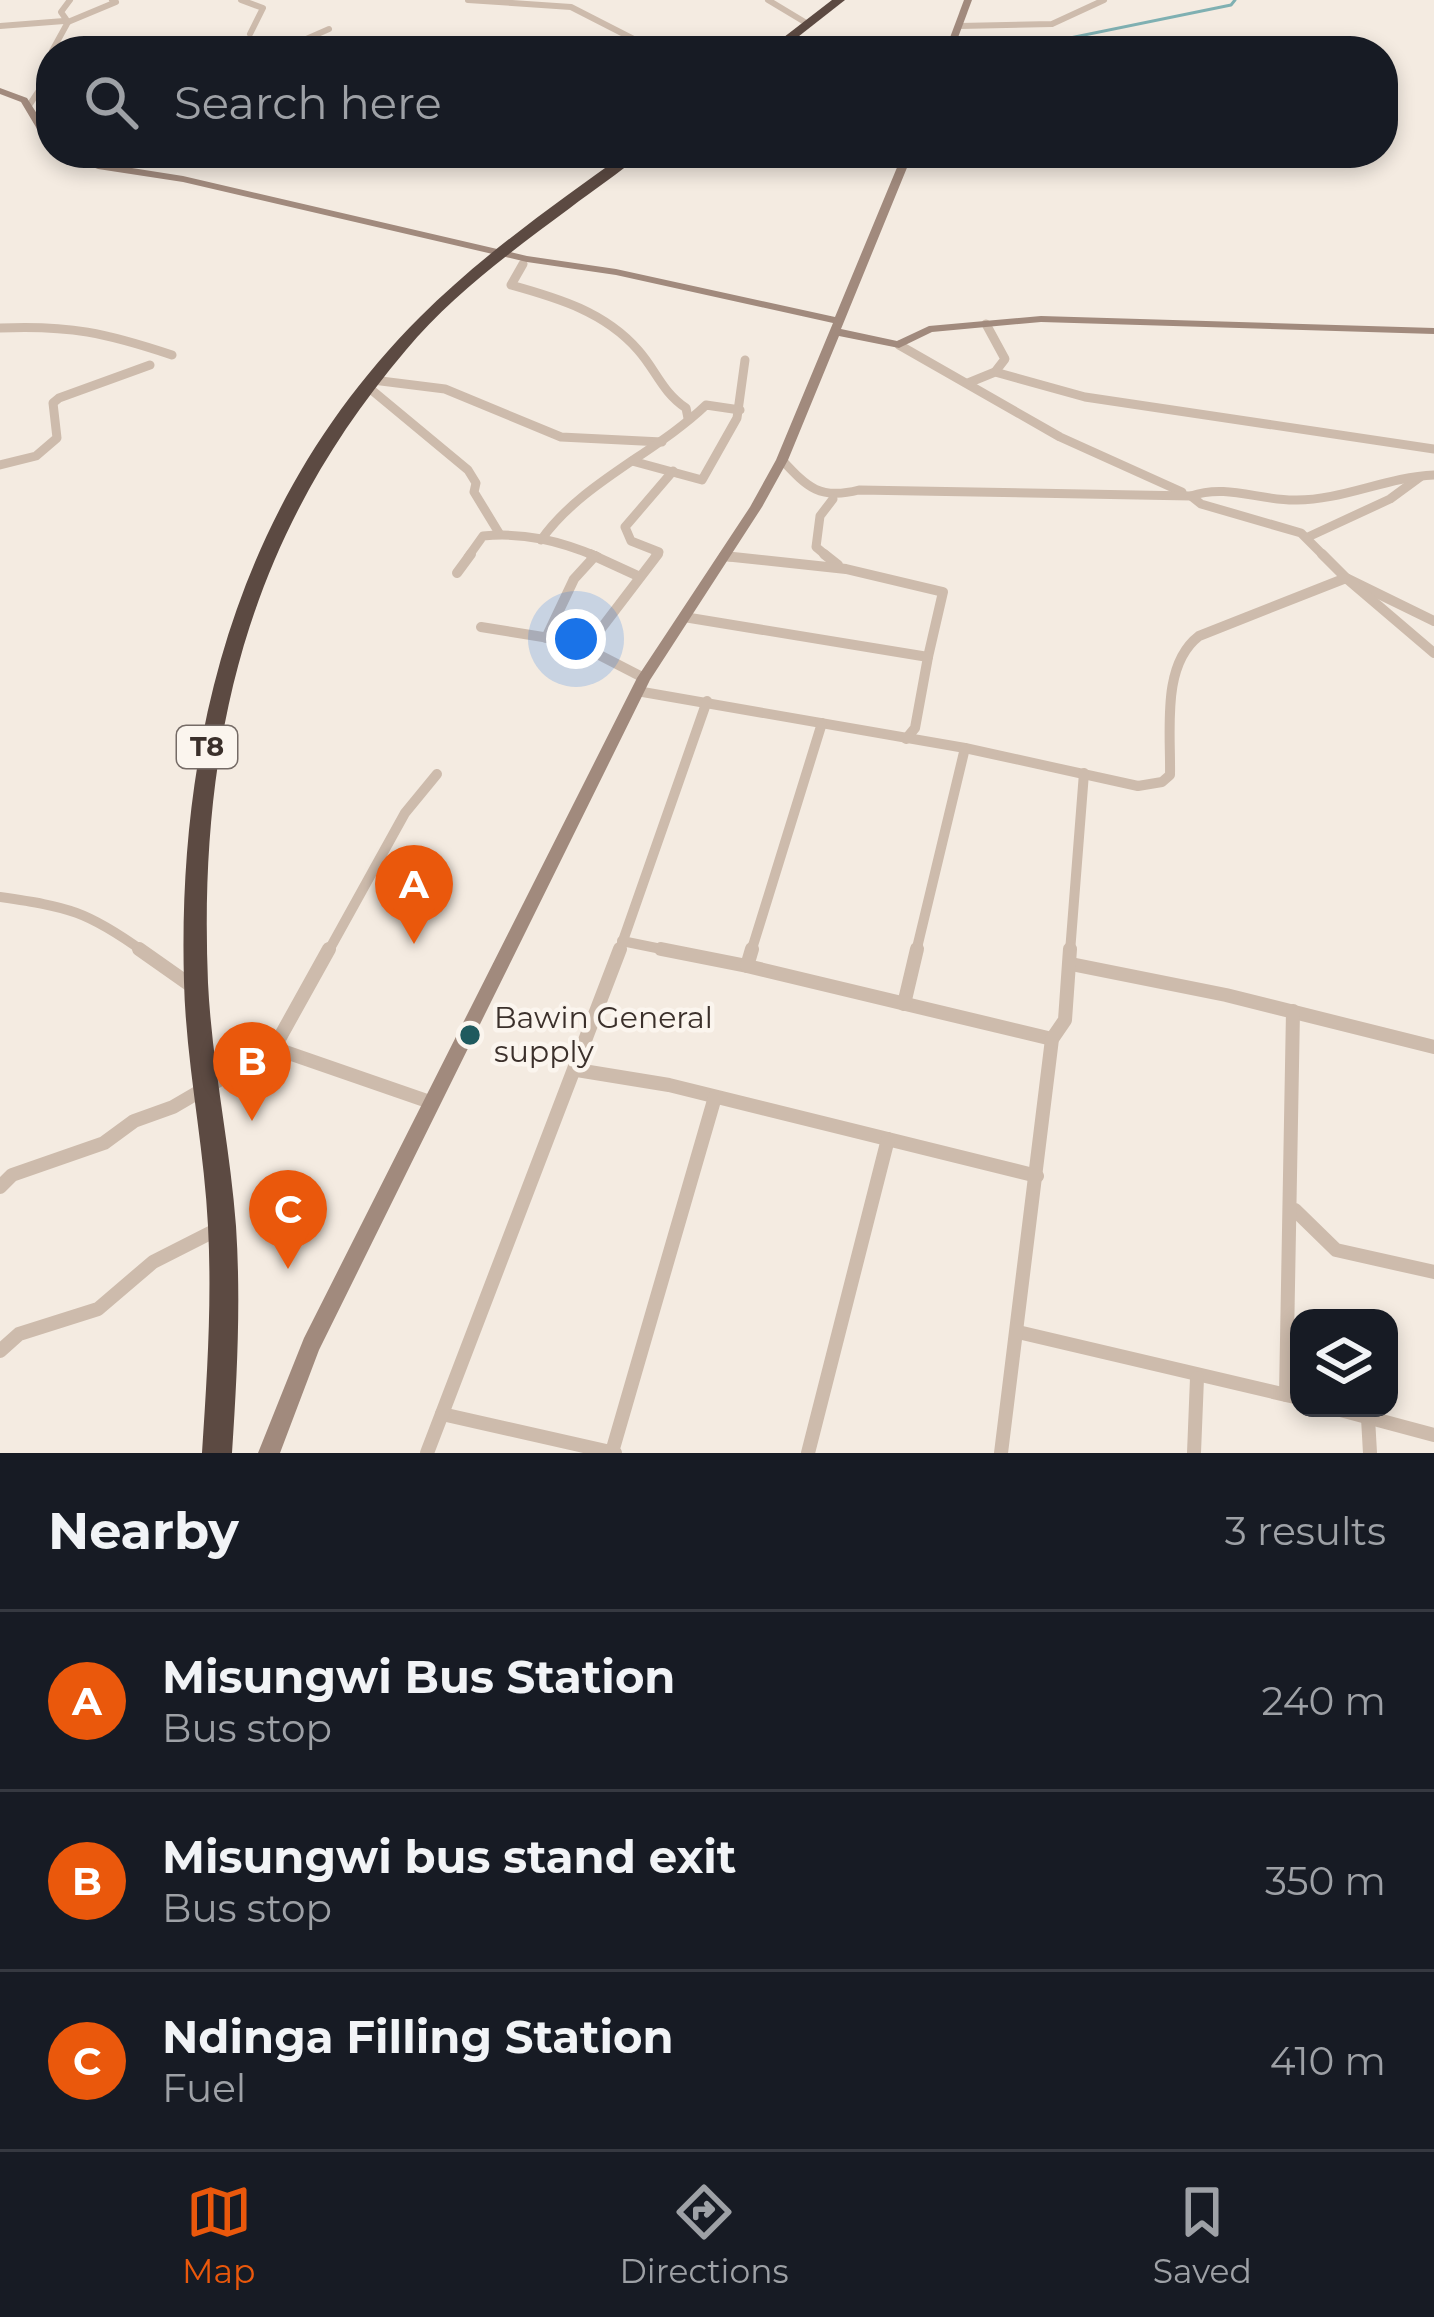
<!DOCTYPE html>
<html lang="en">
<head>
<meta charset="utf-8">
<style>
  :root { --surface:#171b24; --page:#242831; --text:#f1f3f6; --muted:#9ea1a6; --line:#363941; --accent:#ea580c }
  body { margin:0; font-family:Montserrat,sans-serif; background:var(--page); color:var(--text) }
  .controls { position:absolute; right:36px; bottom:36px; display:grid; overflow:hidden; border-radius:24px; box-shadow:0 6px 18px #0003 }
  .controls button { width:108px; height:108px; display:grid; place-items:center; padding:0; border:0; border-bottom:3px solid var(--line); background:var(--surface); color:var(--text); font:60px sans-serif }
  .you { position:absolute; left:576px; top:639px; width:42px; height:42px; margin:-30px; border:9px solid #fff; border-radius:50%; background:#1a73e8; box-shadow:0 0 0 18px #1a73e833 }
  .badge { display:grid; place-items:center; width:78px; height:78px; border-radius:50%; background:var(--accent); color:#fff; font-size:39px; font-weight:700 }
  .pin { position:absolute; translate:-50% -99px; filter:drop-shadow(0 3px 6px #0008) }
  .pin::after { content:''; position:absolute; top:63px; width:42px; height:36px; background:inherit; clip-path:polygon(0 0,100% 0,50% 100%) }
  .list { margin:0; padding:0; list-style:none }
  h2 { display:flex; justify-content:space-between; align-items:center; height:156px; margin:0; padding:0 48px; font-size:51px }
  h2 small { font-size:39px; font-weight:400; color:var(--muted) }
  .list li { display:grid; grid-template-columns:78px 1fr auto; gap:36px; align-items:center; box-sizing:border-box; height:180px; padding:0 48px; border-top:3px solid var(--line) }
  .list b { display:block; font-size:45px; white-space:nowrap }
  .list p { margin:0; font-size:39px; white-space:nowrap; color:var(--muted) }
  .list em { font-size:39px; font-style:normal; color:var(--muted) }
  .icon { flex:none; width:66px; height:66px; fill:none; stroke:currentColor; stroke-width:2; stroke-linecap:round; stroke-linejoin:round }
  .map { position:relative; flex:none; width:1434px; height:1453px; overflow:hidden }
  .search { position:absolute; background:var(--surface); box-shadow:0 6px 18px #0003; left:36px; right:36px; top:36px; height:132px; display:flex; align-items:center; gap:30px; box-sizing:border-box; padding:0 42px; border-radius:48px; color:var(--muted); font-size:45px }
  .sheet { height:696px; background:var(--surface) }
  nav { display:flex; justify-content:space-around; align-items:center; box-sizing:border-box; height:168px; border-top:3px solid var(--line); background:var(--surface); font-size:33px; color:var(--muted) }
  nav a { display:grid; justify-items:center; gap:6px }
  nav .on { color:var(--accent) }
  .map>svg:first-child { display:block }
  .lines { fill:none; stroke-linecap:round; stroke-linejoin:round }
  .stream { stroke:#7fb0b2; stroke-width:3 }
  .street-far3 { stroke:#cdbbac; stroke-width:6 }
  .street-far2 { stroke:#cdbbac; stroke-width:9 }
  .street-far1 { stroke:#cdbbac; stroke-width:10 }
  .street { stroke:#cdbbac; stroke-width:14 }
  .secondary { fill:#a18a7d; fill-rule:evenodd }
  .highway { fill:#5c4a42; fill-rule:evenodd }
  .poi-dot { fill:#1f5a5e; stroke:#fbf5ee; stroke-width:4.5 }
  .labels { text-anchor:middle; stroke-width:9; stroke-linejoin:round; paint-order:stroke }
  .shield { fill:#fbf5ee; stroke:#756b66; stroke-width:3 }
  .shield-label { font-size:27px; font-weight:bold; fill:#3b302b }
  .poi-label { font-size:30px; fill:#3b302b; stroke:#fbf5ee; text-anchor:start }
</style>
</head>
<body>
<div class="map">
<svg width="1434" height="1453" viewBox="0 0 1434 1453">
  <rect width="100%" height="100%" fill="#f4ebe1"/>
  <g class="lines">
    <!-- stream -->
    <path class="stream" d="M1006,51L1231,5L1235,0"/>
    <!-- street-far3 -->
    <g class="street-far3">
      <path d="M241,0L263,8L250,34"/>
      <path d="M468,0L571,7L657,51"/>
      <path d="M768,0L808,24"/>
      <path d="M68,22L116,2L112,0"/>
      <path d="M0,26L64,21"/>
      <path d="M959,26L1052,24L1104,0"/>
      <path d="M227,45L244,51"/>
      <path d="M52,51L68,22L61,12L70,0"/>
      <path d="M247,51L259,46L278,51"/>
      <path d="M279,51L329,29"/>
      <path d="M28,107L40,89L51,54"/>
    </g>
    <!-- street-far2 -->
    <g class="street-far2">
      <path d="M523,264L511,285C558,298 605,312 638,350C656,370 662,392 686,408L688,418"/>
      <path d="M986,324L1005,359L995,372"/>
      <path d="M0,328C70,325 106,333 172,355"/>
      <path d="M899,345L1060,437L1182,492"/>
      <path d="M373,380L445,389L561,437L662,442"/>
      <path d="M968,383L995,372L1085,397L1434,449"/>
      <path d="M368,387L468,470L476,483L474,492L499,533"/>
      <path d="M782,460C808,488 820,500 859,490L1191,496"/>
      <path d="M632,461L702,480L737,418L745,360"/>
      <path d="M0,465L36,456L57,438L53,403L59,398L150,365"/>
      <path d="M1308,537L1390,499L1420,477"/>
      <path d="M541,540C581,483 656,453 706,405L740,410"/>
      <path d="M724,556L730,557"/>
      <path d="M468,557L483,536C524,532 560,541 598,557"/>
      <path d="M655,557L659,552L631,541L625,527L673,471"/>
      <path d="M828,557L816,547L820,516L833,499"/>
      <path d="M1325,557L1301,533L1201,504L1191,496C1226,484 1258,500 1294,500C1341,501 1386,477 1434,475"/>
    </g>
    <!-- street-far1 -->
    <g class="street-far1">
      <path d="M590,554L638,576"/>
      <path d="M824,554L838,565"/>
      <path d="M1322,554L1346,578L1434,621"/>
      <path d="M724,556L846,569L943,592L928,657"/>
      <path d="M457,573L471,554"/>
      <path d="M684,617L928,657L915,728L906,739"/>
      <path d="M481,627L574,642L644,678"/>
      <path d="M546,638L574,579L595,556"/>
      <path d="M587,647L658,554"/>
      <path d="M637,691L965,748L1138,786L1162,782L1170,775C1171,731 1161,665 1199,636L1346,578L1434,653"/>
      <path d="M0,897C69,907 87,911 144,952"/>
      <path d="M622,941L676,952"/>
      <path d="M328,952L405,813L437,774"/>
      <path d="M619,952L707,701"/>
      <path d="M751,952L822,723"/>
      <path d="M916,952L965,748"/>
      <path d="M1070,952L1084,773"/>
    </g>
    <!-- street -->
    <g class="street">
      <path d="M139,949L193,987"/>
      <path d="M661,949L747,966"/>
      <path d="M752,949L747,966L1052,1039"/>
      <path d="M1071,964L1226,995L1434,1047"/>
      <path d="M904,1004L917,949"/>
      <path d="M274,1048L329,949"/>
      <path d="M577,1070L669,1085L1037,1176"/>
      <path d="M0,1187L12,1175L104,1143L134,1121L173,1107L274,1048L430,1102"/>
      <path d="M1295,1210L1336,1250L1434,1272"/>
      <path d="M1018,1332L1299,1398"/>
      <path d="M0,1351L19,1334L98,1309L153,1262L220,1228"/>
      <path d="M1286,1395L1293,1011"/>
      <path d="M1333,1408L1434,1435"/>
      <path d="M442,1414L615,1453"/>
      <path d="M1368,1418L1370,1453"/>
      <path d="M612,1452L715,1097"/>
      <path d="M427,1453L620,949"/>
      <path d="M808,1453L888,1139"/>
      <path d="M1001,1453L1052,1039L1065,1020L1070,949"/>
      <path d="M1194,1453L1197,1378"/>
    </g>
    <!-- secondary -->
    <g class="secondary">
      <path d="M964,0H972L953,51H945Z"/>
      <path d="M0,88L27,98L51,136V147L46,144L21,102L0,94Z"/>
      <path d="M55,153H69L100,163L183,176L527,256L616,269L835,317L903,153H913L841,329L897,341L929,326L1041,316L1434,328V334L1041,322L932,332L899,348L839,336L788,460L762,507L650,680L319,1350L280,1453H258L304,1338L637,678L750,507L776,460L833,323L616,275L527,262L183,182L98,169Z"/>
    </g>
    <!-- highway -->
    <g class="highway">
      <path d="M832,0H845L780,51H766Z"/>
      <path d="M626,153H642C620,173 593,190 570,208C512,251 452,295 406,350C247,537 198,742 208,983C212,1065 230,1145 236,1226C241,1302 237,1378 232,1453H202C207,1378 212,1302 208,1226C204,1144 186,1064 184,982C177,733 240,497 420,317C482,255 555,204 626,153Z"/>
    </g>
  </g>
  <!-- markers -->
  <circle class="poi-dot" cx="470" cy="1035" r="12"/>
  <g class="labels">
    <!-- shield labels -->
    <rect class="shield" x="177" y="726" width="60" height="42" rx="9"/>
    <g class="shield-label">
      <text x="207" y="756">T8</text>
    </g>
    <!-- poi labels -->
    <g class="poi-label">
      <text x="494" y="1028">Bawin General<tspan x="494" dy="34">supply</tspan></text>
    </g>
  </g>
</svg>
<div class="controls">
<button><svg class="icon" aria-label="layers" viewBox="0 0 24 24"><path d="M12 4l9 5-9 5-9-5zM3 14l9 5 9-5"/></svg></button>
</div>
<div class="you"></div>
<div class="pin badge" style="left:414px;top:944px">A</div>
<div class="pin badge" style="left:252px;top:1121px">B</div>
<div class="pin badge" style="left:288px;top:1269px">C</div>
<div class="search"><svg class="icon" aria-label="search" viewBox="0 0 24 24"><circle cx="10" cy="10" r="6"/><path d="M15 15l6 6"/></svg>Search here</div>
</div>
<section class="sheet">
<h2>Nearby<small>3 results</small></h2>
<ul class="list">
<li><span class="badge">A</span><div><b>Misungwi Bus Station</b><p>Bus stop</p></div><em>240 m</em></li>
<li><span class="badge">B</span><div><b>Misungwi bus stand exit</b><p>Bus stop</p></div><em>350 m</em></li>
<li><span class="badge">C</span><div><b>Ndinga Filling Station</b><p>Fuel</p></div><em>410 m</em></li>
</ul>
</section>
<nav>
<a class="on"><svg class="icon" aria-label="map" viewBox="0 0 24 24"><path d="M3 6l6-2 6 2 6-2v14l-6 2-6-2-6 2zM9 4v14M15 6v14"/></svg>Map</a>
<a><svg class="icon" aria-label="directions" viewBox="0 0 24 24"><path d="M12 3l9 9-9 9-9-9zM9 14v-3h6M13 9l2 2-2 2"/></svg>Directions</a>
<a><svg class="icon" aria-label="saved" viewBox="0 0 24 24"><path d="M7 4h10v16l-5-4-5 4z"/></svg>Saved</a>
</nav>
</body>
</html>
